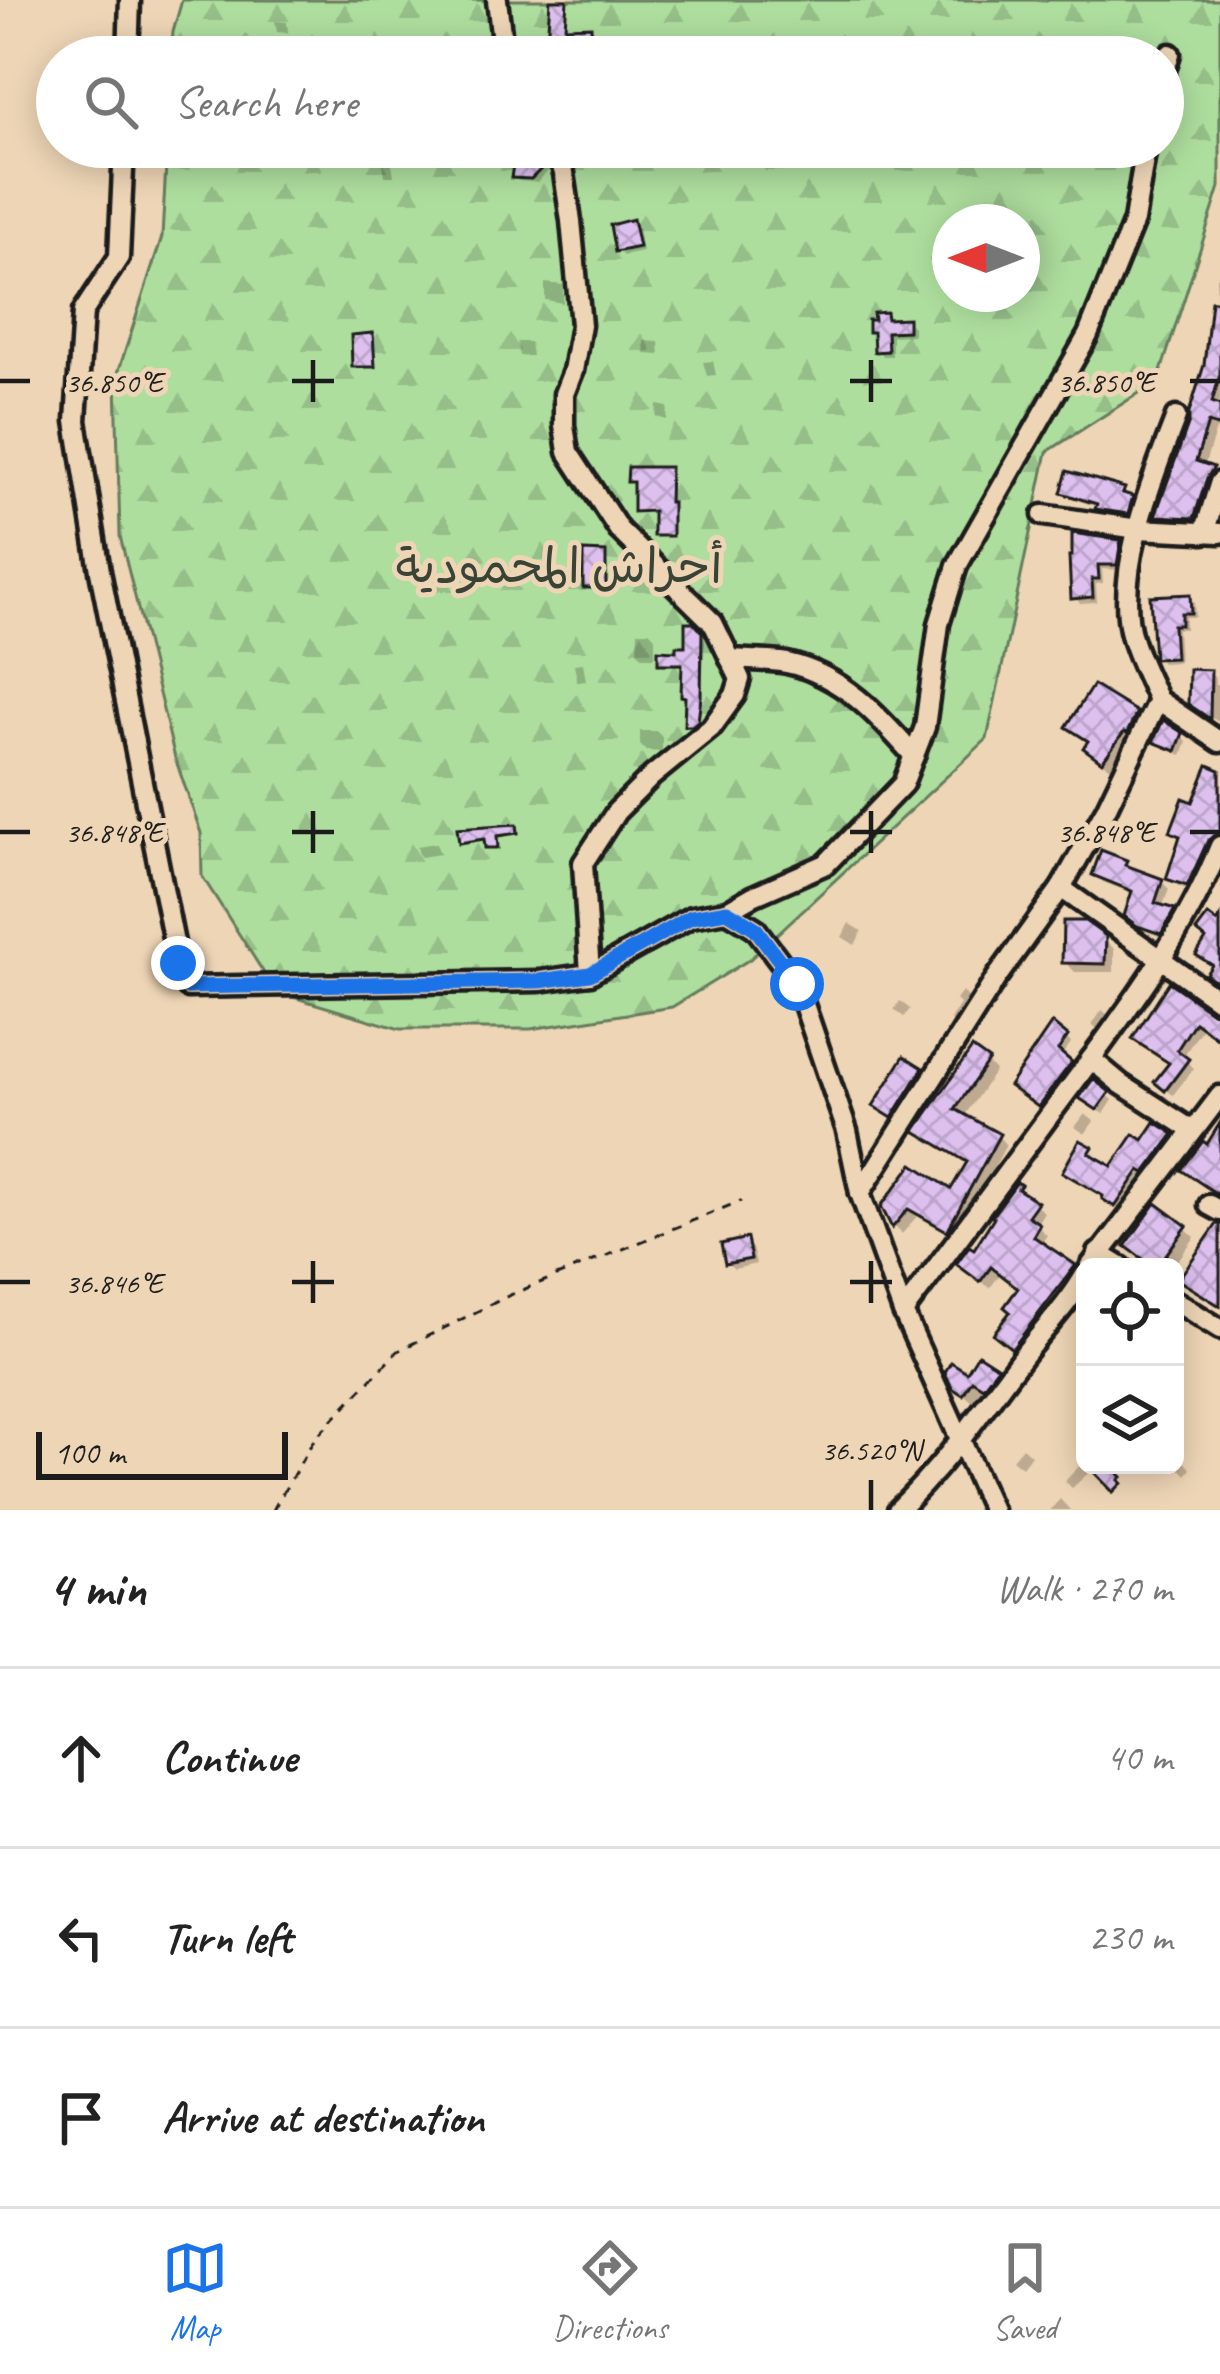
<!DOCTYPE html>
<html lang="en">
<head>
<meta charset="utf-8">
<style>
  :root { --surface:#fff; --page:#f2f2f2; --text:#222; --muted:#767676; --line:#e0e0e0; --accent:#1a73e8 }
  body { margin:0; font-family:Caveat,"Playpen Sans Arabic",sans-serif; background:var(--page); color:var(--text) }
  .controls { position:absolute; right:36px; bottom:36px; display:grid; overflow:hidden; border-radius:18px; box-shadow:0 6px 30px #0003 }
  .controls button { width:108px; height:108px; display:grid; place-items:center; padding:0; border:0; border-bottom:3px solid var(--line); background:var(--surface); color:var(--text); font:60px sans-serif }
  .compass { position:absolute; left:932px; top:204px; width:108px; height:108px; border-radius:50%; background:var(--surface); box-shadow:0 6px 30px #0003; rotate:270deg }
  .scale { position:absolute; left:36px; bottom:30px; width:252px; box-sizing:border-box; padding-left:12px; border:6px solid #1c1c1c; border-top:0; font-size:33px; line-height:42px; white-space:nowrap; color:#1c1c1c; -webkit-text-stroke:9px #eed5b6; paint-order:stroke }
  .stop { position:absolute; width:36px; height:36px; margin:-27px; border:9px solid #1a73e8; border-radius:50%; background:#fff }
  .stop.end { background:#1a73e8; border-color:#fff; box-shadow:0 3px 12px #0008 }
  .list { margin:0; padding:0; list-style:none }
  h2 { display:flex; justify-content:space-between; align-items:center; height:156px; margin:0; padding:0 48px; font-size:51px }
  h2 small { font-size:39px; font-weight:400; color:var(--muted) }
  .list li { display:grid; grid-template-columns:78px 1fr auto; gap:36px; align-items:center; box-sizing:border-box; height:180px; padding:0 48px; border-top:3px solid var(--line) }
  .list b { display:block; font-size:45px; white-space:nowrap }
  .list em { font-size:39px; font-style:normal; color:var(--muted) }
  .icon { flex:none; width:66px; height:66px; fill:none; stroke:currentColor; stroke-width:2; stroke-linecap:round; stroke-linejoin:round }
  .map { position:relative; flex:none; width:1220px; height:1510px; overflow:hidden }
  .search { position:absolute; background:var(--surface); box-shadow:0 6px 30px #0003; left:36px; right:36px; top:36px; height:132px; display:flex; align-items:center; gap:30px; box-sizing:border-box; padding:0 42px; border-radius:66px; color:var(--muted); font-size:45px }
  .sheet { height:696px; background:var(--surface) }
  nav { display:flex; justify-content:space-around; align-items:center; box-sizing:border-box; height:168px; border-top:3px solid var(--line); background:var(--surface); font-size:33px; color:var(--muted) }
  nav a { display:grid; justify-items:center; gap:6px }
  nav .on { color:var(--accent) }
  .map>svg:first-child { display:block }
  .forest { fill:url(#forest-firs); stroke:#657d5d; stroke-width:3; fill-rule:evenodd }
  .shadow { fill:#0003 }
  .building { fill:url(#building-cross-hatch); stroke:#1c1c1c; stroke-width:3 }
  .lines { fill:none; stroke-linecap:round; stroke-linejoin:round }
  .minor-casing { stroke:#1c1c1c; stroke-width:27 }
  .path { stroke:#1c1c1c; stroke-width:3; stroke-dasharray:9 9; stroke-linecap:butt }
  .minor { stroke:#eed5b6; stroke-width:18 }
  .route { stroke:#1a73e8; stroke-width:15 }
  .ticks { fill:none; stroke:#1c1c1c; stroke-width:4.5 }
  .labels { text-anchor:middle; stroke-width:10; stroke-linejoin:round; paint-order:stroke }
  .park-label { font-size:48px; fill:#394336; stroke:#eed5b6 }
  .ticks-label { font-size:30px; text-anchor:middle; fill:#1c1c1c; stroke:#eed5b6; stroke-width:10; stroke-linejoin:round; paint-order:stroke }
</style>
</head>
<body>
<div class="map">
<svg width="1220" height="1510" viewBox="0 0 1220 1510">
  <defs>
    <pattern id="forest-firs" width="22" height="20" patternUnits="userSpaceOnUse" patternTransform="scale(3)"><rect width="22" height="20" fill="#aede9e"/><path d="M5 1l3.5 6h-7zM16 11l3.5 6h-7z" fill="#95be88"/></pattern>
    <pattern id="building-cross-hatch" width="8" height="8" patternUnits="userSpaceOnUse" patternTransform="scale(3)"><rect width="8" height="8" fill="#ddc0ee"/><path d="M0 0l8 8M0 8l8-8" fill="none" stroke="#bda4cc"/></pattern>
  </defs>
  <rect width="100%" height="100%" fill="#eed5b6"/>
  <filter id="ink" filterUnits="userSpaceOnUse"><feTurbulence type="fractalNoise" baseFrequency=".00833" numOctaves="2"/><feDisplacementMap in="SourceGraphic" scale="24" xChannelSelector="R" yChannelSelector="G"/><feConvolveMatrix kernelMatrix="1 2 1 2 8 2 1 2 1" color-interpolation-filters="sRGB"/></filter>
  <g filter="url(#ink)">
    <!-- forest -->
    <path class="forest" d="M182,0H1220V187L1158,381L1047,452L987,739L750,959L672,1007L531,1029H400L276,992L202,876L201,833L175,758L120,536L116,379L162,237L167,147H1163V57H171L173,32ZM950,222H1022V294H950Z"/>
    <!-- shadow -->
    <g class="shadow">
      <path d="M275,21L287,22L288,33L277,32Z"/>
      <path d="M589,29L594,34V49L563,50L559,45Z"/>
      <path d="M479,35L488,37L490,47L479,46Z"/>
      <path d="M507,147H528L549,170L537,182L519,181L515,177L517,157Z"/>
      <path d="M391,157L394,176H385L382,158Z"/>
      <path d="M632,223L638,228L642,252L623,256L618,250Z"/>
      <path d="M1216,277H1220V431L1216,429L1204,467L1220,474L1202,525L1167,523L1159,516L1192,422L1218,329Z"/>
      <path d="M545,283L563,285V303L545,300Z"/>
      <path d="M885,315L892,322L907,321L913,327V335L892,336V356H883L877,350V337L871,331Z"/>
      <path d="M644,341L659,342L660,355L645,354Z"/>
      <path d="M517,342H530L532,356H519Z"/>
      <path d="M713,361L716,375L707,376L703,362Z"/>
      <path d="M657,405L668,407L667,420L656,417Z"/>
      <path d="M669,470L673,537H658L656,512L636,510V483L630,480Z"/>
      <path d="M1123,491L1137,505L1133,518L1104,514L1099,507L1070,498L1064,492Z"/>
      <path d="M1120,543L1125,548L1121,570L1102,569L1103,583L1096,584L1097,602L1080,603L1074,597L1072,559Z"/>
      <path d="M1189,597L1194,602L1195,617H1185V629H1177L1179,662L1162,663L1157,657L1153,599Z"/>
      <path d="M692,625L705,638L700,725L696,728L687,725L685,666H664L661,662L688,649Z"/>
      <path d="M638,631H649L655,637V657H643L637,651Z"/>
      <path d="M583,663L586,681H577L574,664Z"/>
      <path d="M1210,673L1215,678V684H1220V723L1198,709Z"/>
      <path d="M1136,714L1144,722L1111,768L1094,756Z"/>
      <path d="M640,731H656L662,737V752L646,751L640,745Z"/>
      <path d="M1181,735L1187,741L1182,755L1162,747L1156,742Z"/>
      <path d="M1220,773V830L1195,892L1178,886L1170,879L1182,840L1173,832Z"/>
      <path d="M516,827L519,834L498,838L499,849H490L487,840L464,844L462,842Z"/>
      <path d="M436,843L440,854L421,857L419,855L417,846Z"/>
      <path d="M1125,863L1134,872L1161,881L1169,889L1162,908L1173,912L1180,919L1169,940L1148,932L1135,923L1134,894L1103,882L1095,875Z"/>
      <path d="M849,923L862,931L855,945L842,937Z"/>
      <path d="M1104,939L1114,949V972H1075L1065,962Z"/>
      <path d="M1170,986L1220,1017V1039L1203,1027L1182,1058L1194,1068L1173,1095L1165,1089L1172,1064Z"/>
      <path d="M962,992L974,1002L958,1027L950,1020L960,1004L956,1000Z"/>
      <path d="M900,1001L910,1009L904,1017L894,1010Z"/>
      <path d="M1102,1010L1113,1019L1102,1034L1092,1025Z"/>
      <path d="M1066,1038L1071,1043L1061,1056L1075,1069L1044,1110L1018,1090Z"/>
      <path d="M987,1063L995,1071L963,1118L998,1136L1006,1145L956,1238L918,1215L902,1234L894,1226L884,1207L951,1193L969,1164L928,1139L919,1131Z"/>
      <path d="M922,1070L931,1080L902,1125L877,1106Z"/>
      <path d="M1094,1083L1113,1100L1104,1114L1089,1104Z"/>
      <path d="M1085,1114L1094,1121L1085,1134L1075,1127Z"/>
      <path d="M1156,1126L1179,1144L1153,1178L1148,1175L1123,1212L1065,1171L1091,1150L1098,1157L1096,1160L1112,1170L1144,1144Z"/>
      <path d="M1018,1186L1027,1195L1026,1198L1044,1212L1036,1225L1047,1235L1040,1245L1082,1276L1021,1354L1005,1342L1021,1289L1001,1273L990,1288L968,1272L975,1253Z"/>
      <path d="M1185,1228L1195,1237L1173,1267H1155L1138,1255Z"/>
      <path d="M746,1242L752,1248L756,1264L734,1269L728,1263Z"/>
      <path d="M996,1369L1005,1379L994,1394L983,1387L973,1402L954,1386L968,1376Z"/>
      <path d="M1022,1447L1031,1455L1022,1467L1012,1459Z"/>
      <path d="M1085,1460V1465H1119L1114,1472L1122,1480L1120,1487L1115,1489L1094,1468L1072,1488L1065,1481Z"/>
      <path d="M1182,1460L1191,1469L1186,1475L1177,1466Z"/>
      <path d="M1060,1499L1070,1510H1050Z"/>
    </g>
    <!-- building -->
    <g class="building">
      <path d="M550,0H567L565,27L591,26V46H561L563,53L536,57L533,45L547,41Z"/>
      <path d="M502,147H534L538,156L546,164L531,179L511,178L514,158Z"/>
      <path d="M633,219L639,247L615,252L610,225Z"/>
      <path d="M1211,301H1220V375L1212,402L1220,405V427L1208,423L1196,461L1214,467L1207,478L1194,518L1155,516L1189,422V413L1204,365Z"/>
      <path d="M886,312L887,319L908,318V331L887,332L888,351L874,352L873,332H868V320H874L873,313Z"/>
      <path d="M373,333L375,367H352L351,335Z"/>
      <path d="M628,467H670L669,502H672V536H653V511L633,512V482H627Z"/>
      <path d="M1067,471L1125,488L1123,493L1133,496L1128,514L1095,509L1097,504L1061,493Z"/>
      <path d="M1072,533L1121,540L1117,565H1098L1099,579H1092L1093,597L1071,599L1069,556H1072Z"/>
      <path d="M583,551L606,552V588H583Z"/>
      <path d="M1190,594L1191,613H1181V625H1173L1175,658L1154,659L1150,596Z"/>
      <path d="M685,622H693L702,632L701,697L698,721L692,726H684L685,697L681,696L682,664H658V650L676,651V646H685Z"/>
      <path d="M1189,669L1211,670L1210,719L1188,704Z"/>
      <path d="M1093,685L1137,712L1127,733L1124,732L1102,762L1083,748L1088,741L1066,727Z"/>
      <path d="M1163,720L1183,733L1176,751L1153,742Z"/>
      <path d="M1208,765L1220,770V833L1208,840L1187,886L1166,879L1180,836L1170,832L1183,798L1193,802Z"/>
      <path d="M517,824L518,833L497,836L498,848H485L484,839L459,843L457,828Z"/>
      <path d="M1101,850L1127,860L1125,865L1163,879L1155,903L1175,909L1161,934L1137,926L1124,916L1132,891L1092,875Z"/>
      <path d="M1208,915L1217,922L1220,917V984L1206,974L1212,965L1196,955L1206,939L1196,931Z"/>
      <path d="M1063,921H1085L1106,936L1105,964L1062,963Z"/>
      <path d="M1169,982L1212,1012L1220,1014V1040L1195,1022L1177,1050L1189,1059L1165,1091L1154,1082L1169,1063L1132,1039Z"/>
      <path d="M1052,1023L1068,1036L1058,1050L1072,1062L1038,1107L1009,1086Z"/>
      <path d="M972,1048L989,1060L955,1109L1000,1134L947,1231L908,1209L892,1228L881,1206L913,1164L951,1189L967,1162L915,1131Z"/>
      <path d="M904,1056L923,1068L892,1118L873,1106Z"/>
      <path d="M1093,1079L1110,1092L1097,1110L1079,1098Z"/>
      <path d="M1155,1122L1174,1134L1145,1173L1140,1170L1115,1207L1102,1199L1103,1196L1062,1172L1080,1140L1093,1147L1089,1153L1112,1166L1134,1134L1143,1140Z"/>
      <path d="M1220,1123V1196L1181,1170L1203,1141L1207,1144Z"/>
      <path d="M1017,1182L1021,1185L1018,1189L1038,1202L1028,1216L1040,1224L1033,1236L1076,1265L1012,1349L993,1334L1010,1312L1004,1307L1018,1288L991,1267L980,1282L956,1264L969,1246L974,1249L994,1217L992,1216Z"/>
      <path d="M1156,1203L1187,1226L1157,1267H1154L1125,1246Z"/>
      <path d="M1217,1224H1220V1306L1178,1280Z"/>
      <path d="M747,1238L751,1259L725,1264L721,1244Z"/>
      <path d="M978,1354L998,1367L983,1387L972,1380L963,1395L952,1388L945,1372L951,1362L967,1372Z"/>
      <path d="M1087,1465H1111L1122,1477L1119,1480L1122,1483L1113,1492Z"/>
    </g>
    <g class="lines">
      <!-- minor casing -->
      <g class="minor-casing">
        <g id="minor">
          <path d="M497,0L504,57"/>
          <path d="M128,57L130,0"/>
          <path d="M1163,77L1170,54"/>
          <path d="M124,147L119,257L83,312L76,421L100,571L178,963L188,987L540,981L590,974L691,917L727,911L755,928L797,984L847,1131L860,1193L903,1312L992,1510"/>
          <path d="M548,147L559,157L564,173L571,221L581,325L573,371L564,394V425L568,452L619,530L713,623L740,679L735,695L711,728L652,776L616,812L583,863L590,974"/>
          <path d="M1043,515L1138,529L1220,533"/>
          <path d="M1204,533L1220,482"/>
          <path d="M730,659C748,660 769,660 787,663C842,675 879,716 914,756"/>
          <path d="M1158,700L1220,742"/>
          <path d="M1061,888L1220,1001"/>
          <path d="M727,911L753,896L826,864L903,784L925,727L939,624L957,566L1088,335L1134,221L1146,147"/>
          <path d="M1091,1059L1121,1084L1192,1130"/>
          <path d="M860,1193L997,977L1061,888L1106,809L1158,700C1149,680 1138,659 1132,638C1113,574 1153,477 1176,417"/>
          <path d="M1209,1205L1220,1211"/>
          <path d="M1098,1253L1121,1267"/>
          <path d="M1090,1267L1220,1096"/>
          <path d="M1175,1301L1220,1329"/>
          <path d="M903,1312C959,1238 1014,1163 1069,1089C1126,1012 1185,934 1220,846"/>
          <path d="M898,1510C946,1464 982,1410 1022,1357C1043,1330 1068,1305 1085,1275"/>
        </g>
      </g>
      <!-- path -->
      <path class="path" d="M273,1510L315,1438L398,1351L510,1295L741,1201"/>
      <!-- minor -->
      <use href="#minor" class="minor"/>
    </g>
  </g>
  <g class="lines" filter="url(#ink)">
    <!-- route -->
    <path class="route" d="M178,963L188,987L540,981L590,974L691,917L727,911L755,928L797,984"/>
  </g>
  <!-- ticks -->
  <path class="ticks" d="M313,360V402M871,360V402M0,381H30M292,381H334M850,381H892M1190,381H1220M313,811V853M871,811V853M0,832H30M292,832H334M850,832H892M1190,832H1220M313,1261V1303M871,1261V1303M0,1282H30M292,1282H334M850,1282H892M871,1480V1510"/>
  <g class="labels">
    <!-- park labels -->
    <g class="park-label">
      <text x="559" y="582">أحراش المحمودية</text>
    </g>
  </g>
  <g class="ticks-label">
    <text x="1106" y="392">36.850°E</text>
    <text x="114" y="392">36.850°E</text>
    <text x="1106" y="842">36.848°E</text>
    <text x="114" y="842">36.848°E</text>
    <text x="114" y="1293">36.846°E</text>
    <text x="871" y="1460">36.520°N</text>
  </g>
</svg>
<div class="controls">
<button><svg class="icon" aria-label="locate" viewBox="0 0 24 24"><circle cx="12" cy="12" r="6"/><path d="M12 2v4M12 18v4M2 12h4M18 12h4"/></svg></button>
<button><svg class="icon" aria-label="layers" viewBox="0 0 24 24"><path d="M12 4l9 5-9 5-9-5zM3 14l9 5 9-5"/></svg></button>
</div>
<svg class="compass" viewBox="-18 -18 36 36"><path d="M0-13l5 13h-10z" fill="#e53935"/><path d="M0 13l5-13h-10z" fill="#767676"/></svg>
<div class="scale">100 m</div>
<div class="stop" style="left:797px;top:984px"></div>
<div class="stop end" style="left:178px;top:963px"></div>
<div class="search"><svg class="icon" aria-label="search" viewBox="0 0 24 24"><circle cx="10" cy="10" r="6"/><path d="M15 15l6 6"/></svg>Search here</div>
</div>
<section class="sheet">
<h2>4 min<small>Walk · 270 m</small></h2>
<ul class="list">
<li><svg class="icon" aria-label="ahead" viewBox="0 0 24 24"><path d="M12 20V5M6 11l6-6 6 6"/></svg><div><b>Continue</b></div><em>40 m</em></li>
<li><svg class="icon" aria-label="left" viewBox="0 0 24 24"><path d="M17 20v-9H6M10 6l-5 5 5 5"/></svg><div><b>Turn left</b></div><em>230 m</em></li>
<li><svg class="icon" aria-label="arrive" viewBox="0 0 24 24"><path d="M6 21V4h12l-3 4 3 4H6"/></svg><div><b>Arrive at destination</b></div></li>
</ul>
</section>
<nav>
<a class="on"><svg class="icon" aria-label="map" viewBox="0 0 24 24"><path d="M3 6l6-2 6 2 6-2v14l-6 2-6-2-6 2zM9 4v14M15 6v14"/></svg>Map</a>
<a><svg class="icon" aria-label="directions" viewBox="0 0 24 24"><path d="M12 3l9 9-9 9-9-9zM9 14v-3h6M13 9l2 2-2 2"/></svg>Directions</a>
<a><svg class="icon" aria-label="saved" viewBox="0 0 24 24"><path d="M7 4h10v16l-5-4-5 4z"/></svg>Saved</a>
</nav>
</body>
</html>
